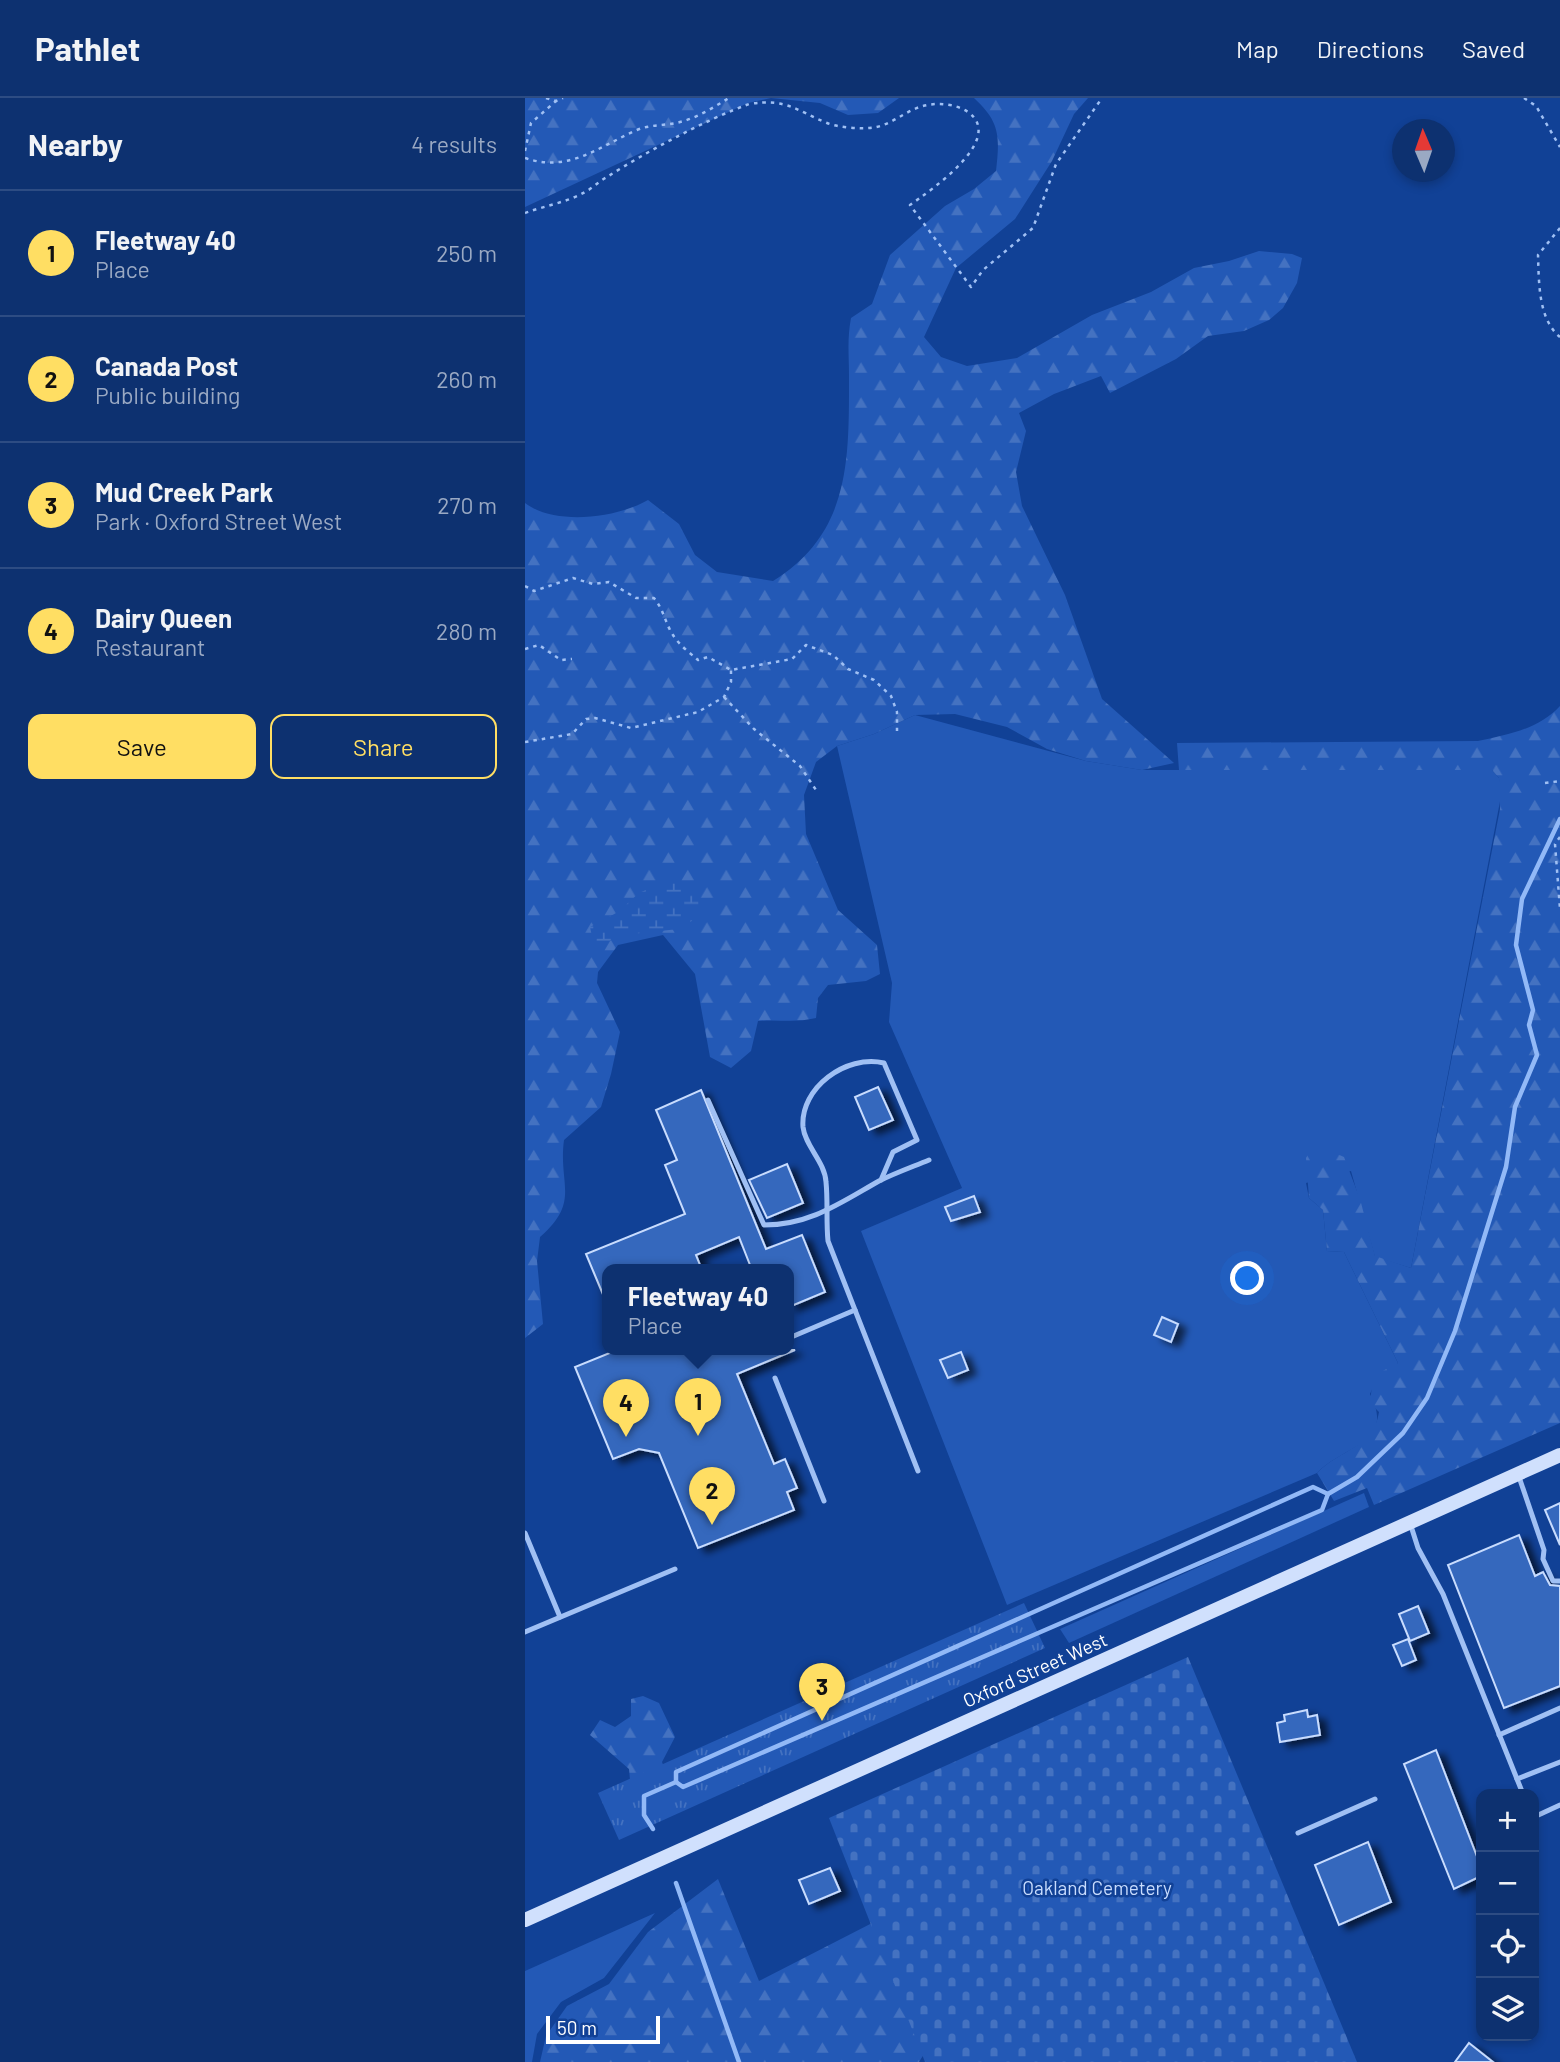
<!DOCTYPE html>
<html lang="en">
<head>
<meta charset="utf-8">
<style>
  :root { --surface:#0d3170; --page:#1b3d78; --text:#f1f3f6; --muted:#9aa9c3; --line:#2d4c83; --accent:#ffde63 }
  body { margin:0; font-family:Barlow,sans-serif; background:var(--page); color:var(--text) }
  .controls { position:absolute; right:21px; bottom:21px; display:grid; overflow:hidden; border-radius:14px; box-shadow:0 4px 10px #0003 }
  .controls button { width:63px; height:63px; display:grid; place-items:center; padding:0; border:0; border-bottom:2px solid var(--line); background:var(--surface); color:var(--text); font:35px sans-serif }
  .compass { position:absolute; left:867px; top:21px; width:63px; height:63px; border-radius:50%; background:var(--surface); box-shadow:0 4px 10px #0003; rotate:358deg }
  .scale { position:absolute; left:21px; bottom:18px; width:114px; box-sizing:border-box; padding-left:7px; border:4px solid #fff; border-top:0; font-size:19px; line-height:24px; white-space:nowrap; color:#fff; -webkit-text-stroke:5px #114196; paint-order:stroke }
  .you { position:absolute; left:723px; top:1181px; width:24px; height:24px; margin:-18px; border:5px solid #fff; border-radius:50%; background:#1a73e8; box-shadow:0 0 0 10px #1a73e833 }
  .badge { display:grid; place-items:center; width:46px; height:46px; border-radius:50%; background:var(--accent); color:#111; font-size:23px; font-weight:700 }
  .pin { position:absolute; translate:-50% -58px; filter:drop-shadow(0 2px 4px #0008) }
  .pin::after { content:''; position:absolute; top:37px; width:24px; height:21px; background:inherit; clip-path:polygon(0 0,100% 0,50% 100%) }
  .popup { position:absolute; left:77px; top:1166px; width:192px; height:91px; box-sizing:border-box; display:grid; place-content:center; border-radius:14px; background:var(--surface); filter:drop-shadow(0 2px 5px #0005); font-size:23px; white-space:nowrap; color:var(--muted) }
  .popup b { font-size:26px; color:var(--text) }
  .popup::after { content:''; position:absolute; left:50%; top:100%; margin-left:-14px; border:14px solid transparent; border-top-color:var(--surface) }
  .list { margin:0; padding:0; list-style:none }
  h2 { display:flex; justify-content:space-between; align-items:center; height:91px; margin:0; padding:0 28px; font-size:30px }
  h2 small { font-size:23px; font-weight:400; color:var(--muted) }
  .list li { display:grid; grid-template-columns:46px 1fr auto; gap:21px; align-items:center; box-sizing:border-box; height:126px; padding:0 28px; border-top:2px solid var(--line) }
  .list b { display:block; font-size:26px; white-space:nowrap }
  .list p { margin:0; font-size:23px; white-space:nowrap; color:var(--muted) }
  .list em { font-size:23px; font-style:normal; color:var(--muted) }
  .actions { display:flex; gap:14px; padding:21px 28px }
  .actions a { flex:1; padding:16px 0; border:2px solid var(--accent); border-radius:14px; text-align:center; font-size:24px; color:var(--accent) }
  .actions .main { background:var(--accent); color:#111 }
  .icon { flex:none; width:38px; height:38px; fill:none; stroke:currentColor; stroke-width:2; stroke-linecap:round; stroke-linejoin:round }
  .map { position:relative; flex:none; width:1035px; height:1964px; overflow:hidden }
  header { display:flex; align-items:center; gap:42px; box-sizing:border-box; height:98px; padding:0 35px; background:var(--surface); border-bottom:2px solid var(--line) }
  header strong { font-size:33px }
  nav { display:flex; gap:38px; margin-inline-start:auto; font-size:24px }
  main { display:flex }
  aside { flex:1; background:var(--surface) }
  .map>svg:first-child { display:block }
  .grass { fill:#2359b6 }
  .forest { fill:url(#forest-firs) }
  .wetland { fill:url(#wetland-marsh) }
  .cemetery { fill:url(#cemetery-stones) }
  .park { fill:url(#park-tufts) }
  .lines { fill:none; stroke-linecap:round; stroke-linejoin:round }
  .stream { stroke:#92b9f7; stroke-width:4.5 }
  .building { fill:#3467bd; stroke:#c8dcfe; stroke-width:2; filter:url(#shadow) }
  .path { stroke:#a0c0f4; stroke-width:2.5; stroke-dasharray:3.5 5; stroke-linecap:butt }
  .service { stroke:#a0c0f4; stroke-width:5 }
  .secondary { stroke:#d0e0fd; stroke-width:14 }
  .labels { text-anchor:middle; stroke-width:5; stroke-linejoin:round; paint-order:stroke }
  .street-label { font-size:19px; fill:#fff; stroke:#114196 }
  .park-label { font-size:19px; fill:#c8dcfe; stroke:#114196 }
</style>
</head>
<body>
<header>
<strong>Pathlet</strong>
<nav><a>Map</a><a>Directions</a><a>Saved</a></nav>
</header>
<main>
<aside>
<h2>Nearby<small>4 results</small></h2>
<ul class="list">
<li><span class="badge">1</span><div><b>Fleetway 40</b><p>Place</p></div><em>250 m</em></li>
<li><span class="badge">2</span><div><b>Canada Post</b><p>Public building</p></div><em>260 m</em></li>
<li><span class="badge">3</span><div><b>Mud Creek Park</b><p>Park · Oxford Street West</p></div><em>270 m</em></li>
<li><span class="badge">4</span><div><b>Dairy Queen</b><p>Restaurant</p></div><em>280 m</em></li>
</ul>
<div class="actions"><a class="main">Save</a><a>Share</a></div>
</aside>
<div class="map">
<svg width="1035" height="1964" viewBox="0 0 1035 1964">
  <defs>
    <pattern id="forest-firs" width="22" height="20" patternUnits="userSpaceOnUse" patternTransform="scale(1.75)"><rect width="22" height="20" fill="#2359b6"/><path d="M5 1l3.5 6h-7zM16 11l3.5 6h-7z" fill="#4472c1"/></pattern>
    <pattern id="wetland-marsh" width="20" height="14" patternUnits="userSpaceOnUse" patternTransform="scale(1.75)"><rect width="20" height="14" fill="#2359b6"/><path d="M1 5h8M5 5V1M11 12h8M15 12V8" fill="none" stroke="#4472c1"/></pattern>
    <pattern id="cemetery-stones" width="16" height="16" patternUnits="userSpaceOnUse" patternTransform="scale(1.75)"><rect width="16" height="16" fill="#2359b6"/><path d="M2 7V4a2 2 0 0 1 4 0v3zM10 15v-3a2 2 0 0 1 4 0v3z" fill="#4472c1"/></pattern>
    <pattern id="park-tufts" width="24" height="20" patternUnits="userSpaceOnUse" patternTransform="scale(1.75)"><rect width="24" height="20" fill="#2359b6"/><path d="M3 7l-1-3M5 7V3M7 7l1-3M15 17l-1-3M17 17v-4M19 17l1-3" fill="none" stroke="#4472c1"/></pattern>
    <filter id="shadow"><feDropShadow dx="8" dy="4.5" stdDeviation="3.5" flood-color="#0009"/></filter>
  </defs>
  <rect width="100%" height="100%" fill="#114196"/>
  <!-- grass -->
  <g class="grass">
    <path d="M390,617L561,663L617,672H967L974,680L977,693L886,1170L850,1159L826,1073L781,1085L784,1100L798,1112L802,1153L819,1154L873,1265L849,1287L845,1296C871,1347 820,1346 792,1375L482,1507L336,1133L437,1090L364,924L367,885L312,648L349,636Z"/>
    <path d="M839,1395L844,1409L544,1545L535,1531Z"/>
    <path d="M130,1815L79,1880L36,1904L12,1936L7,1964H0V1873Z"/>
  </g>
  <!-- forest -->
  <g class="forest">
    <path d="M0,0H374L353,15L323,17L295,5L246,0L223,5L0,109Z"/>
    <path d="M449,0H563L549,16L527,63L490,121L431,170L399,239L416,259L442,268L492,260L567,217L626,194L669,170L704,163L734,153L767,156L777,160L772,185L758,210L744,222L719,233L683,238L651,261L585,295L576,278L529,296L494,315L501,333L491,374L497,408L540,497L577,601L649,665L617,672L561,663L522,651L482,629L430,616L390,617L349,636L312,648L291,664L279,697L281,736L313,812L352,847L355,876L341,883L303,887L293,900L291,920C270,925 253,921 233,923L226,953L206,970L185,959L170,876L138,837L93,847L73,874L72,885L95,934L86,976L76,1009L39,1042C33,1087 56,1103 15,1139L12,1163L18,1226L0,1240V405C30,428 92,420 123,402L154,426L170,457L192,474L248,483C326,435 324,361 324,278C324,257 322,241 326,220L347,206L365,157L420,108L449,91L471,73C475,38 475,24 449,0Z"/>
    <path d="M1035,608V1325L849,1407L842,1390L809,1403L792,1375C815,1351 849,1350 854,1314L845,1305L848,1278L873,1265L819,1154L802,1153L798,1112L784,1100L781,1060L788,1048H794L819,1059L835,1101L850,1158L886,1170L975,711L974,680L967,672H654L652,645L953,643C982,637 1014,631 1035,608Z"/>
    <path d="M118,1598L134,1605L150,1639L137,1664L148,1693H106L104,1671L65,1637L75,1622L90,1629L106,1618V1601Z"/>
    <path d="M528,1749L394,1964H15L21,1938L42,1908L84,1886L123,1834L193,1781L234,1883L392,1802Z"/>
  </g>
  <!-- wetland -->
  <path class="wetland" d="M149,780L176,793L173,819L154,831L106,836L69,848L65,829L93,814L114,795Z"/>
  <!-- cemetery -->
  <path class="cemetery" d="M663,1559L832,1964H400L304,1720Z"/>
  <!-- park -->
  <path class="park" d="M499,1505L520,1550L94,1742L73,1695Z"/>
  <g class="lines">
    <!-- stream -->
    <g class="stream">
      <path d="M151,1684L158,1689L797,1412L803,1396L832,1379L878,1335L902,1300L930,1233L981,1069L990,1009L1012,957L1004,927L1008,912L991,847L997,801L1035,721"/>
      <path d="M151,1684V1674L788,1389L803,1396"/>
      <path d="M128,1731L119,1717V1698L151,1684"/>
      <path d="M151,1785L214,1964"/>
    </g>
  </g>
  <!-- building -->
  <g class="building">
    <path d="M353,989L368,1022L344,1032L330,999Z"/>
    <path d="M176,992L241,1151L277,1137L300,1194L264,1209V1172H227L214,1139L171,1157L177,1172H82V1206L61,1156L160,1116L140,1067L152,1062L131,1012Z"/>
    <path d="M262,1066L278,1105L242,1120L224,1082Z"/>
    <path d="M449,1098L455,1114L426,1123L420,1109Z"/>
    <path d="M637,1219L653,1226L646,1244L629,1237Z"/>
    <path d="M92,1252H270L212,1276L249,1366L260,1361L272,1390L262,1394L269,1412L173,1450L134,1355L114,1351L88,1361L50,1269Z"/>
    <path d="M436,1254L443,1272L423,1280L415,1262Z"/>
    <path d="M1035,1405V1447L1020,1412Z"/>
    <path d="M994,1437L1010,1478L1018,1474L1025,1487L1035,1488V1588L979,1610L923,1467Z"/>
    <path d="M893,1508L904,1535L885,1543L874,1516Z"/>
    <path d="M883,1541L891,1562L877,1568L868,1547Z"/>
    <path d="M782,1612L783,1619L792,1617L795,1637L755,1644L752,1625L760,1623L759,1617Z"/>
    <path d="M911,1652L956,1769V1778L929,1791L879,1666Z"/>
    <path d="M843,1744L866,1804L814,1827L790,1767Z"/>
    <path d="M305,1770L315,1793L284,1806L274,1782Z"/>
    <path d="M944,1945L968,1964H930Z"/>
  </g>
  <g class="lines">
    <!-- path -->
    <g class="path">
      <path d="M21,0L31,3L38,0"/>
      <path d="M999,0L1011,8L1035,49"/>
      <path d="M0,53L6,25L31,3"/>
      <path d="M0,60C44,75 73,49 112,32C126,26 141,28 155,24C172,20 189,9 204,0"/>
      <path d="M0,115C19,108 43,104 60,94C68,90 74,83 82,79C121,54 180,22 224,6C262,0 272,13 302,25C312,29 333,31 344,30C365,29 379,13 398,8C413,4 431,6 443,14C481,41 406,92 385,107L446,189L458,172L508,130L531,66L577,0"/>
      <path d="M1035,130L1013,157C1014,184 1013,221 1035,239"/>
      <path d="M0,488L9,493L48,480L68,486L84,484L111,500H129C139,512 140,525 148,537C154,547 165,555 173,562L183,559L206,572L267,561L281,547L308,557L323,571L349,582L366,598L372,614V633"/>
      <path d="M0,551L14,547L36,562L47,561"/>
      <path d="M199,599L229,631L275,668L293,695"/>
      <path d="M0,644L47,636L61,621L70,620L106,630L173,614L199,599L206,584V572"/>
      <path d="M1020,685L1035,683"/>
      <path d="M1035,739L1030,746L1035,811"/>
    </g>
    <!-- service -->
    <g class="service">
      <path d="M183,1002L239,1127C285,1127 315,1105 354,1083C370,1075 387,1069 404,1062"/>
      <path d="M356,1082L368,1054L392,1042L359,965C321,956 275,990 278,1029C280,1048 300,1064 301,1084C303,1103 301,1123 303,1143L393,1373"/>
      <path d="M264,1240L330,1212"/>
      <path d="M250,1280L299,1403"/>
      <path d="M993,1376L1019,1452L1018,1461L1028,1483H1035"/>
      <path d="M886,1428L893,1450L918,1496L998,1696"/>
      <path d="M0,1435L35,1519"/>
      <path d="M0,1534L150,1471"/>
      <path d="M974,1637L1035,1610"/>
      <path d="M992,1681L1035,1664"/>
      <path d="M1009,1719L1035,1707"/>
      <path d="M773,1735L850,1701"/>
    </g>
    <!-- secondary -->
    <path class="secondary" d="M0,1822L1035,1357"/>
  </g>
  <g class="labels">
    <!-- street labels -->
    <g class="street-label">
      <text transform="translate(510 1572) rotate(-24)" y="7">Oxford Street West</text>
    </g>
    <!-- park labels -->
    <g class="park-label">
      <text x="572" y="1797">Oakland Cemetery</text>
    </g>
  </g>
</svg>
<div class="controls">
<button>+</button>
<button>−</button>
<button><svg class="icon" aria-label="locate" viewBox="0 0 24 24"><circle cx="12" cy="12" r="6"/><path d="M12 2v4M12 18v4M2 12h4M18 12h4"/></svg></button>
<button><svg class="icon" aria-label="layers" viewBox="0 0 24 24"><path d="M12 4l9 5-9 5-9-5zM3 14l9 5 9-5"/></svg></button>
</div>
<svg class="compass" viewBox="-18 -18 36 36"><path d="M0-13l5 13h-10z" fill="#e53935"/><path d="M0 13l5-13h-10z" fill="#9aa9c3"/></svg>
<div class="scale">50 m</div>
<div class="you"></div>
<div class="pin badge" style="left:173px;top:1338px">1</div>
<div class="popup"><b>Fleetway 40</b>Place</div>
<div class="pin badge" style="left:187px;top:1427px">2</div>
<div class="pin badge" style="left:297px;top:1623px">3</div>
<div class="pin badge" style="left:101px;top:1339px">4</div>
</div>
</main>
</body>
</html>
